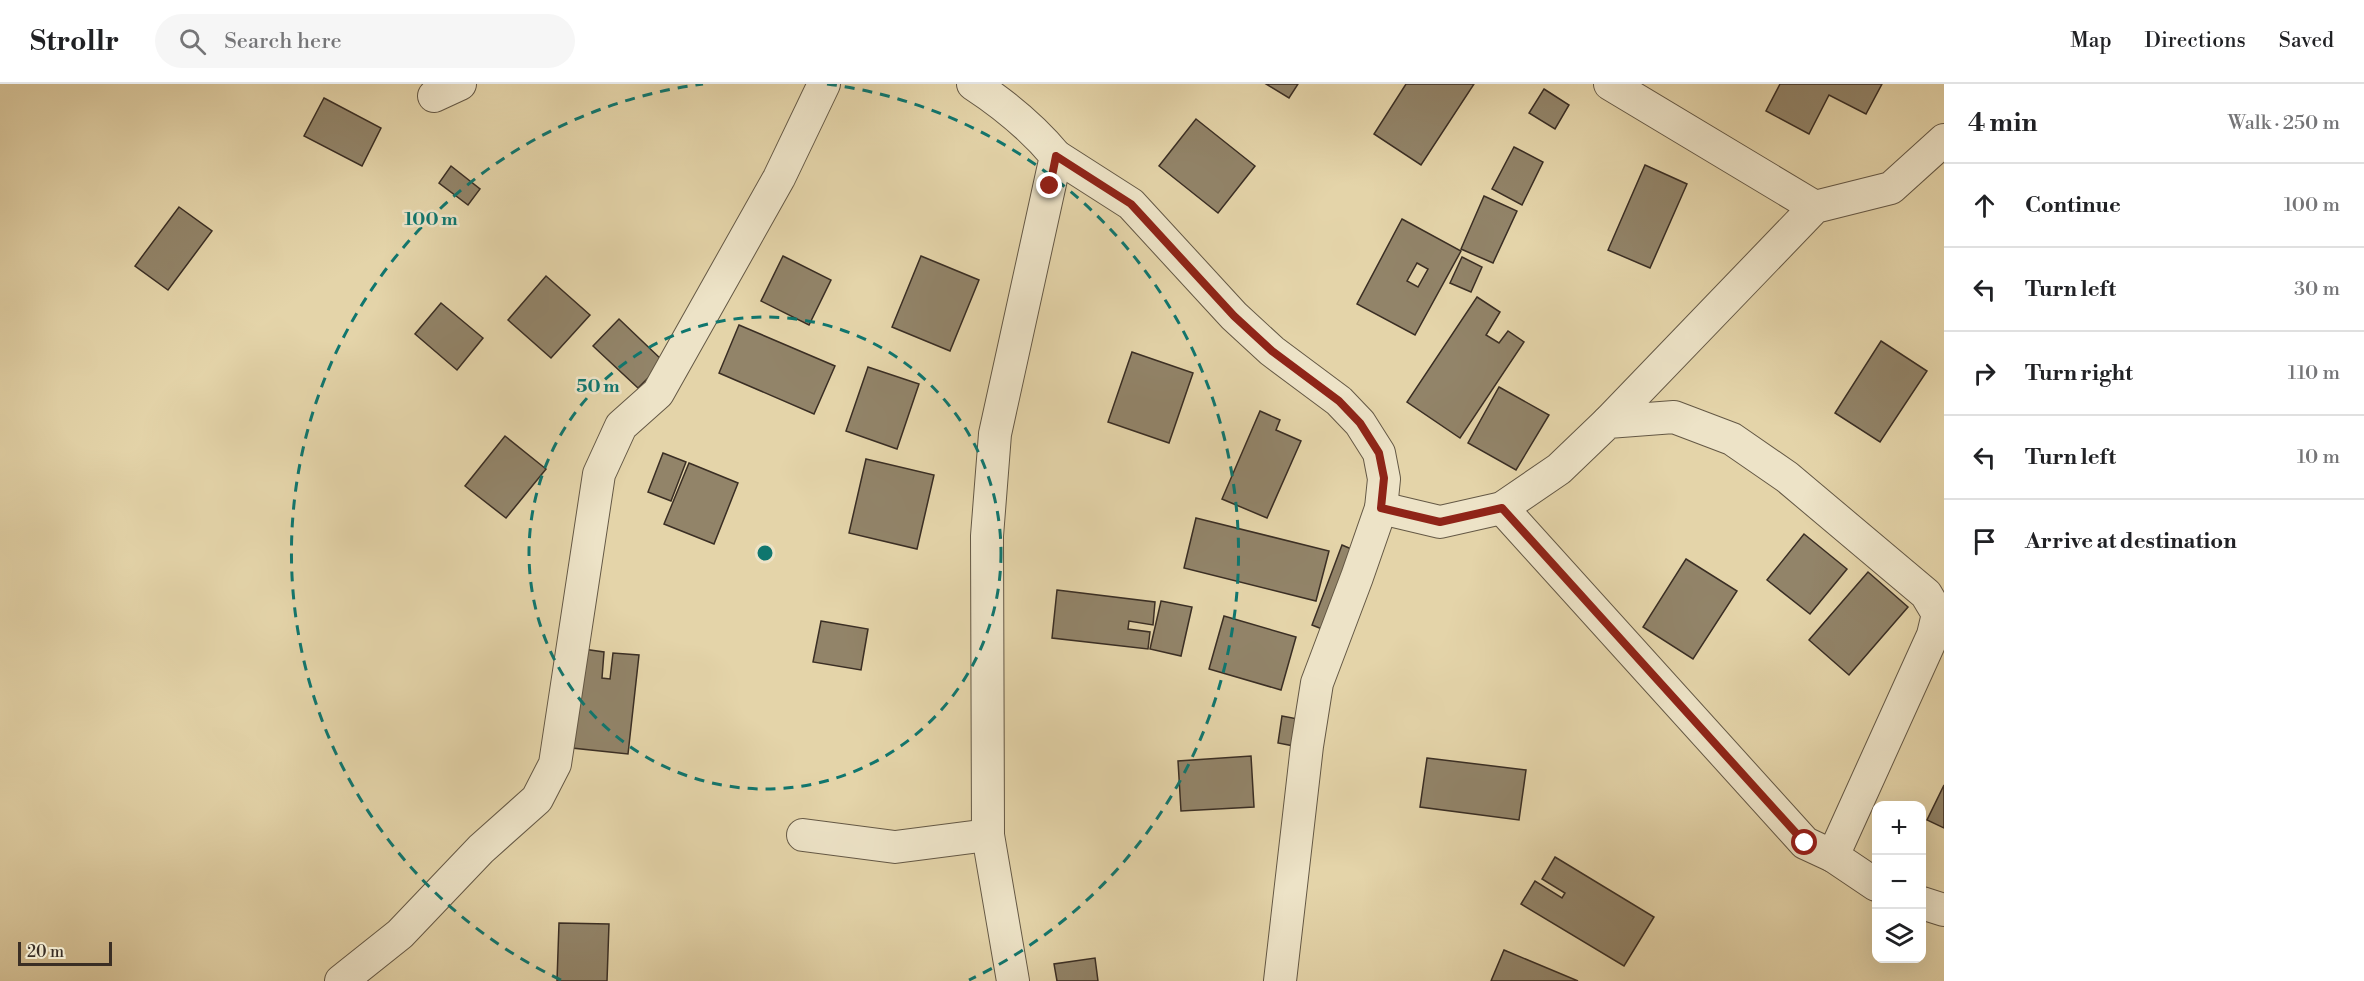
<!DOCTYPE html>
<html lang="en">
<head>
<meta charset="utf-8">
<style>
  :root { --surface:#fff; --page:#f6f6f6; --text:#202124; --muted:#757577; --line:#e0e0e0 }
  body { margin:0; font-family:"Libre Bodoni",serif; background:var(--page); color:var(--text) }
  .controls { position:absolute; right:18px; bottom:18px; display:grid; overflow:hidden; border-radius:12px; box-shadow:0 6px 24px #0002 }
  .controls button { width:54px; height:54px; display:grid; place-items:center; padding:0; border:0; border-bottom:2px solid var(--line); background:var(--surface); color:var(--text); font:30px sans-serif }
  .scale { position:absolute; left:18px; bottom:15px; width:94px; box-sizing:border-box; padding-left:6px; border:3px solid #3a2e24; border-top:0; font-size:16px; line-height:21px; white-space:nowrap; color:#3a2e24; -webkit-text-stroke:4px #ede3c7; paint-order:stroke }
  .stop { position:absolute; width:18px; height:18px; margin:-14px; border:4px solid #8f2418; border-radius:50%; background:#fff }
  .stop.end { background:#8f2418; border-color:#fff; box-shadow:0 2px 6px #0008 }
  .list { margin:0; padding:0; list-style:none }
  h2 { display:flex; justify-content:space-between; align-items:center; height:78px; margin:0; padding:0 24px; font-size:26px }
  h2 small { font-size:20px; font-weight:400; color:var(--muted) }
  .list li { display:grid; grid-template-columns:39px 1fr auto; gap:18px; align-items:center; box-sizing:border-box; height:84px; padding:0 24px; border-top:2px solid var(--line) }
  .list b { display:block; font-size:22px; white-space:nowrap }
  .list em { font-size:20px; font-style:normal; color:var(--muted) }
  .icon { flex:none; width:33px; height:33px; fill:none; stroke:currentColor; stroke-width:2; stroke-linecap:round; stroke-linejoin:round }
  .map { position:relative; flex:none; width:1944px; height:897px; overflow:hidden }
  header { display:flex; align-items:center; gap:36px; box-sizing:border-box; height:84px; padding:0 30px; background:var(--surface); border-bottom:2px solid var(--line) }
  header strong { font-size:28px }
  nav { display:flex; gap:33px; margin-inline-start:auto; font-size:21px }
  .search { width:420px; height:54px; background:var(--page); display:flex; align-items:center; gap:15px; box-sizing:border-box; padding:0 21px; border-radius:33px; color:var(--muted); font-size:22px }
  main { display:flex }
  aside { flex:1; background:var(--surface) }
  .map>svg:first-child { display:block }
  .building { fill:#928469; stroke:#3a2e24; stroke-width:1.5; fill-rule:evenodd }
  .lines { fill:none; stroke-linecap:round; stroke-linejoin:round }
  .minor-casing { stroke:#645845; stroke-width:34 }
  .minor { stroke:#ede3c7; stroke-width:32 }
  .route { stroke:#8f2418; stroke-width:8 }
  .ring { fill:none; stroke:#0f766e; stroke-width:3; stroke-dasharray:10 8 }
  .centre { fill:#0f766e; stroke:#ede3c7; stroke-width:3 }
  .ring-label { font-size:18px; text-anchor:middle; font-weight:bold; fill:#0f766e; stroke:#ede3c7; stroke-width:5; stroke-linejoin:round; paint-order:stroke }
</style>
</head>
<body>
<header>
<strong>Strollr</strong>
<div class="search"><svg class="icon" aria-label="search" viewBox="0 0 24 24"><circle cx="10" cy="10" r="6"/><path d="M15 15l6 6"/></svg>Search here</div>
<nav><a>Map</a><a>Directions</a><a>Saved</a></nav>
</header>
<main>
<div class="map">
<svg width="1944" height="897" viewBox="0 0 1944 897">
  <rect width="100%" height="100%" fill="#e4d4a9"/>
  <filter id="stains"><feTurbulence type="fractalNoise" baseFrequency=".00333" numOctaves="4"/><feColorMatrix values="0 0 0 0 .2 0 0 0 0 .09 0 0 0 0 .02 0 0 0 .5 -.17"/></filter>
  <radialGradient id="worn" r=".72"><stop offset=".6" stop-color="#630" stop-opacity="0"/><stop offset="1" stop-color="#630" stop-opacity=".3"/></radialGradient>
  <!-- building -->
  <g class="building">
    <path d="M1266,0H1298L1289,14Z"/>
    <path d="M1406,0H1474L1421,81L1374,50Z"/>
    <path d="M1780,0H1882L1866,30L1829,11L1809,50L1766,27Z"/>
    <path d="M1544,5L1569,21L1555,45L1529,29Z"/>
    <path d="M324,14L381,44L362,82L304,52Z"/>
    <path d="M1196,35L1255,82L1218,129L1159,82Z"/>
    <path d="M1514,63L1543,78L1522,121L1492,105Z"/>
    <path d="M1645,81L1687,100L1650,184L1608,166Z"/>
    <path d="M451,82L480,105L468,121L439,99Z"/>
    <path d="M1484,112L1517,127L1493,179L1461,165Z"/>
    <path d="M179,123L212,147L168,206L135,182Z"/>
    <path d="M1402,135L1461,167L1415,251L1357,220ZM1417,179L1428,185L1418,203L1407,197Z"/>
    <path d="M783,172L831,196L809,241L761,217Z"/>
    <path d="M921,172L979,196L950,267L892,243Z"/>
    <path d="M1462,173L1482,183L1471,208L1450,199Z"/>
    <path d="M546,192L590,231L551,274L508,236Z"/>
    <path d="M1477,213L1500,228L1486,251L1499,259L1508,247L1524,258L1460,354L1407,318Z"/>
    <path d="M441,219L483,254L457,286L415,250Z"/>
    <path d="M619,235L664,278L638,304L593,262Z"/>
    <path d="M739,241L835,282L814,330L719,289Z"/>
    <path d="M1881,257L1927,287L1880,358L1835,329Z"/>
    <path d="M1132,268L1193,289L1169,359L1108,338Z"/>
    <path d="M868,283L919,300L897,365L846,347Z"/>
    <path d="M1499,303L1549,331L1516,386L1468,359Z"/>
    <path d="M1260,327L1280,336L1276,346L1301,357L1267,434L1222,415Z"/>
    <path d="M505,352L546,385L506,434L465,402Z"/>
    <path d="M663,369L686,378L671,417L648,408Z"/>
    <path d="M866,375L934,391L917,465L849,449Z"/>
    <path d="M689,379L738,399L714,460L664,440Z"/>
    <path d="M1196,434L1329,467L1316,517L1184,484Z"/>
    <path d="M1804,450L1847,485L1810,530L1767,496Z"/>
    <path d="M1342,461L1356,467L1327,547L1312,541Z"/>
    <path d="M1686,475L1737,507L1693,575L1643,543Z"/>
    <path d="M1868,488L1908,523L1849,591L1809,556Z"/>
    <path d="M1057,506L1155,518L1153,541L1129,537L1128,545L1150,548L1148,565L1052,554Z"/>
    <path d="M1161,517L1192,523L1181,572L1150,565Z"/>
    <path d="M1224,532L1296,553L1281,606L1209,585Z"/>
    <path d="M821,537L868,545L861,586L813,578Z"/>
    <path d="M583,565L604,568L602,594L610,595L613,569L639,571L628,670L572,664Z"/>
    <path d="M1282,632L1298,635L1294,662L1278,659Z"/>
    <path d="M1251,672L1254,723L1181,727L1178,677Z"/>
    <path d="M1427,674L1526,686L1519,736L1420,723Z"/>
    <path d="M1944,701V744L1927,736Z"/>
    <path d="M1555,773L1654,833L1624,882L1521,820L1535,797L1562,814L1565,809L1542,795Z"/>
    <path d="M559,839L609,840L607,897H557Z"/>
    <path d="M1504,866L1578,897H1491Z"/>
    <path d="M1095,874L1098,897H1057L1054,880Z"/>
  </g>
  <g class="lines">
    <!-- minor casing -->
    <g class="minor-casing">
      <g id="minor">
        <path d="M973,0C1005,21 1032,43 1056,72L995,350L987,452L988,751L1013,897"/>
        <path d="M1610,0L1815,123"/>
        <path d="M434,12L460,0"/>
        <path d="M1056,72L1131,120L1234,232L1272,267L1339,317L1360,339L1379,369L1384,395L1381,424L1357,493L1317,599L1307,662L1280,897"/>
        <path d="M1608,338L1815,123L1891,104L1944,56"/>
        <path d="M1381,424L1440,438L1502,424L1559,385L1608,338L1674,333L1732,355L1787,393L1926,510L1938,530L1933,551L1833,772L1876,801"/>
        <path d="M1502,424L1805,759L1833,772"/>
        <path d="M803,751L895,763L988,751"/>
        <path d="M1922,819L1944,826"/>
        <path d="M341,897L400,850L481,765L537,715L555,680L599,390L621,342L658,309L779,94L824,0"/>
      </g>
    </g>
    <!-- minor -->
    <use href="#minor" class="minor"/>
  </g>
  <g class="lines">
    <!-- route -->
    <path class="route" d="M1050,102L1056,72L1131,120L1234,232L1272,267L1339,317L1360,339L1379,369L1384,394L1381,424L1440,438L1502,424L1805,759"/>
  </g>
  <!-- distance rings -->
  <g class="ring">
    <circle cx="765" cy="469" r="236"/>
    <path d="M561 896A473 473 0 0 1 703 0M827 0A473 473 0 0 1 969 896"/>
  </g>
  <circle cx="765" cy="469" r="9" class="centre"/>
  <g class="ring-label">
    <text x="431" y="141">100 m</text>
    <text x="598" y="308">50 m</text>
  </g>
  <rect width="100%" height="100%" filter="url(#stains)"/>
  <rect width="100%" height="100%" fill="url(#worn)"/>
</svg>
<div class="controls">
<button>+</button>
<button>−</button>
<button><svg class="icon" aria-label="layers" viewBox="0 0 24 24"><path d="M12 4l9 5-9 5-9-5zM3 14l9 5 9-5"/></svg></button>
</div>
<div class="scale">20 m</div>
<div class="stop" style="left:1805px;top:759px"></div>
<div class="stop end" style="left:1050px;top:102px"></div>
</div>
<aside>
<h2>4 min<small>Walk · 250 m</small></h2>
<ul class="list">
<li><svg class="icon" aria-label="ahead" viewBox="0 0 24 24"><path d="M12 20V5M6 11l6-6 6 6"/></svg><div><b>Continue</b></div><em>100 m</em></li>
<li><svg class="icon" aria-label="left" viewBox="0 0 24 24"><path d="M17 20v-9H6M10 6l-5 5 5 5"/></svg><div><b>Turn left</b></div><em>30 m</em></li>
<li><svg class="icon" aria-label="right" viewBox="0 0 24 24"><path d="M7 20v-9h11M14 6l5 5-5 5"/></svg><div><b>Turn right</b></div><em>110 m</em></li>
<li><svg class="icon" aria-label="left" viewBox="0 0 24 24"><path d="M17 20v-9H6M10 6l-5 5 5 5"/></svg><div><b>Turn left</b></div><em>10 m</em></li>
<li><svg class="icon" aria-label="arrive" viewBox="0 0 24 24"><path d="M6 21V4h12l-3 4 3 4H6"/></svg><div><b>Arrive at destination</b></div></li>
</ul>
</aside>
</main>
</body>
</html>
